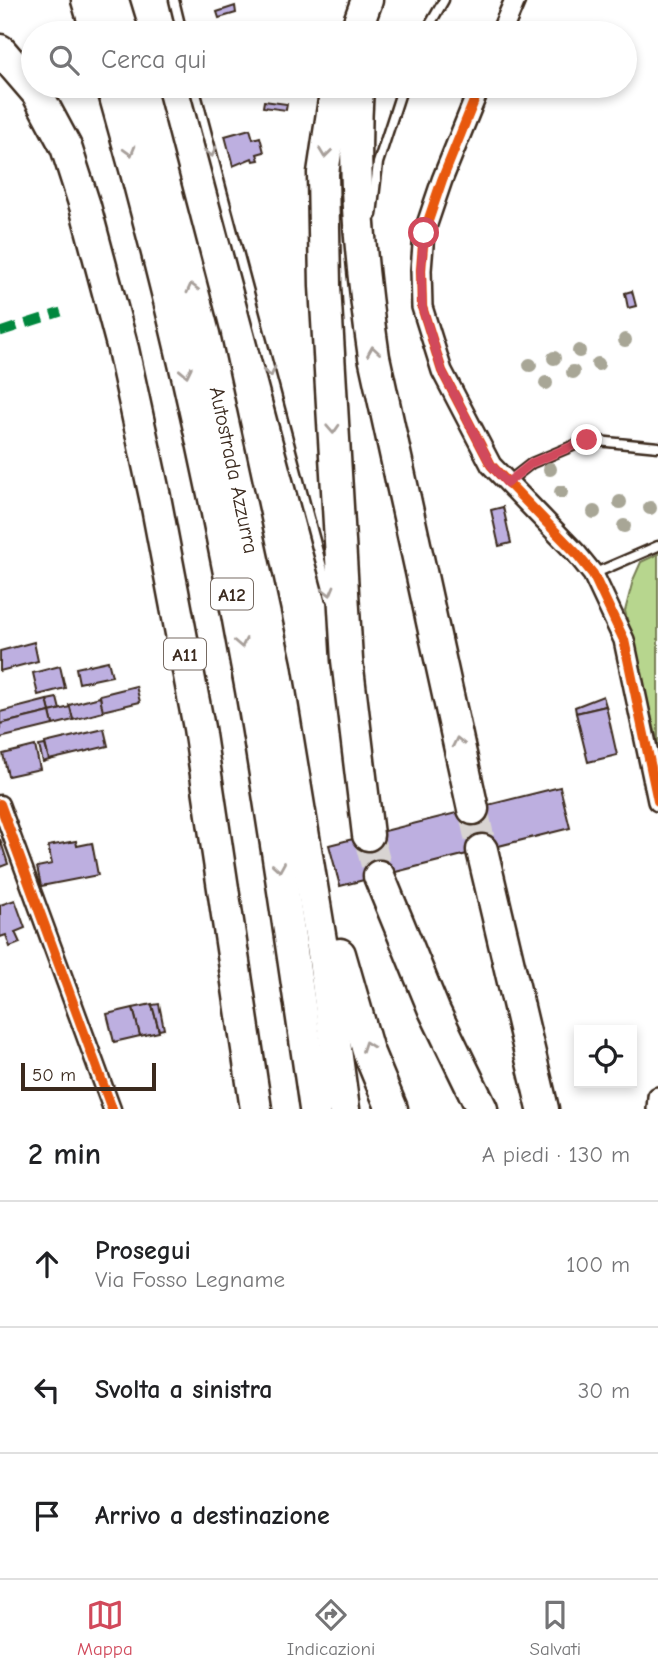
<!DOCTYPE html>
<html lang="it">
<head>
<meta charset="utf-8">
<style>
  :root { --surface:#fff; --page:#f6f6f6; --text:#202124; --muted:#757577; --line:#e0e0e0; --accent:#d1495b }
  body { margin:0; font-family:"Comic Neue",sans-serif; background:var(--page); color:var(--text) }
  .controls { position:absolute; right:21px; bottom:21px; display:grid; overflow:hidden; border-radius:0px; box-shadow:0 4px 10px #0003 }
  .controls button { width:63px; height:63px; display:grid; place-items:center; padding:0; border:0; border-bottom:2px solid var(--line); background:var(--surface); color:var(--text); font:35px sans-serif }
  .scale { position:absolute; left:21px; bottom:18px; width:135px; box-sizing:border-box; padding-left:7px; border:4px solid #3b2a1e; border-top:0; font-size:19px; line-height:24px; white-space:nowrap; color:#3b2a1e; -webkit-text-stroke:5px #fff; paint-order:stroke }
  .stop { position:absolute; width:21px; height:21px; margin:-16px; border:5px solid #d1495b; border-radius:50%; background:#fff }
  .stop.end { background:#d1495b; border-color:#fff; box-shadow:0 2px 7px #0008 }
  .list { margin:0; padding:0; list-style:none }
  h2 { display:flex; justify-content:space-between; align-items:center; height:91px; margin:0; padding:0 28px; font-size:30px }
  h2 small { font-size:23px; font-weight:400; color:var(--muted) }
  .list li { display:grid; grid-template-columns:46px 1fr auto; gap:21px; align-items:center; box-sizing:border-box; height:126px; padding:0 28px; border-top:2px solid var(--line) }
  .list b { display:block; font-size:26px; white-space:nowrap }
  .list p { margin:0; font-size:23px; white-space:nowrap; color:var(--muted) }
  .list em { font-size:23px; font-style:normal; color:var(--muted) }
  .icon { flex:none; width:38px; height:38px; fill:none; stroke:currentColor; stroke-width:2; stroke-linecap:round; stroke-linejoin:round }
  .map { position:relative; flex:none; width:658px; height:1109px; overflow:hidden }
  .search { position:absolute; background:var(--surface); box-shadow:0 4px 10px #0003; left:21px; right:21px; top:21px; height:77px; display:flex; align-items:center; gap:18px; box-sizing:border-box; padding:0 24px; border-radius:38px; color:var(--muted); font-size:26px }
  .sheet { height:469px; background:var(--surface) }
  nav { display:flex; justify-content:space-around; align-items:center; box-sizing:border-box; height:98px; border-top:2px solid var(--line); background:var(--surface); font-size:19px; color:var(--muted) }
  nav a { display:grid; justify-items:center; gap:4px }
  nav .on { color:var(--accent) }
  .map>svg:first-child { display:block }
  .green { fill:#b7d68e; stroke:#798056; stroke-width:2 }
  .building { fill:#bdafe0; stroke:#3b2a1e; stroke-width:2 }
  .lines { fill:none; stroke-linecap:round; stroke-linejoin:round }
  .motorway-tunnel { stroke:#d8d4d2; stroke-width:30; stroke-dasharray:30 15; stroke-linecap:butt }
  .service-casing { stroke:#3b2a1e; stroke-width:13 }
  .minor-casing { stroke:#3b2a1e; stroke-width:21 }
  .tertiary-casing { stroke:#3b2a1e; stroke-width:24 }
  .motorway-casing { stroke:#3b2a1e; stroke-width:35 }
  .service { stroke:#fff; stroke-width:8 }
  .minor { stroke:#fff; stroke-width:16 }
  .tertiary { stroke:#fff; stroke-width:19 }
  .motorway { stroke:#fff; stroke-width:30 }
  .quiet { stroke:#00873e; stroke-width:9; stroke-dasharray:18 9; stroke-linecap:butt }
  .cycleway-casing { stroke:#fff; stroke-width:15 }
  .cycleway { stroke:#e8590c; stroke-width:10 }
  .tree { fill:#a8a696 }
  .oneway { stroke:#a79f9a }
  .route { stroke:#d1495b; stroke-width:9 }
  .labels { text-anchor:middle; stroke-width:5; stroke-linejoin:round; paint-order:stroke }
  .shield { fill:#fff; stroke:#766a62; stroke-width:2 }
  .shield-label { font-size:19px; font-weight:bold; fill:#3b2a1e }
  .street-label { font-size:21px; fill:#3b2a1e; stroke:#fff }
</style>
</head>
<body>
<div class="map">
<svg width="658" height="1109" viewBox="0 0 658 1109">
  <rect width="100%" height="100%" fill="#fff"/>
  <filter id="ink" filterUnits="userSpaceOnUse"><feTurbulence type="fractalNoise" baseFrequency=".0143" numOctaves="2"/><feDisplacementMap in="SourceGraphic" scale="14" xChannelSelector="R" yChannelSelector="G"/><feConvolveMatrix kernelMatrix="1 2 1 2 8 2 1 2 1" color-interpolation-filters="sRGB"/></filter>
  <g filter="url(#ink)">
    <!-- green -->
    <path class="green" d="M658,554V743L625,611L633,580L641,562Z"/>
    <!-- building -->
    <g class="building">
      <path d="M235,6L236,13L219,18L217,12Z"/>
      <path d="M264,101L287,104L286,110L263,107Z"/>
      <path d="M250,129L253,139L260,137L264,152L257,154L259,160L253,161L252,158L233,166L225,136Z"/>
      <path d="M632,291L636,306L628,308L625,293Z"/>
      <path d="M503,507L511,543L499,546L491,510Z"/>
      <path d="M34,642L38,661L0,671V651Z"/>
      <path d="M108,661L112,676L79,683L76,668Z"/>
      <path d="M60,666L65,688L38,695L33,673Z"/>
      <path d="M136,686L140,702L102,711L100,695Z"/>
      <path d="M603,696L606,706L576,713L575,707Z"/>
      <path d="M100,697L103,712L73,720L69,705Z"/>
      <path d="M57,698L60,710L50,712L47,700Z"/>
      <path d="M47,700L50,712L0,724V712Z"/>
      <path d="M606,706L617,755L588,762L576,713Z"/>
      <path d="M70,707L73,720L53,725L50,712Z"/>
      <path d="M50,712L53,725L0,738V724Z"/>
      <path d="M104,729L108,746L49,760L45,743Z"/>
      <path d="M45,745L49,760L43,762L39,746Z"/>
      <path d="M35,746L40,769L8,776L3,754Z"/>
      <path d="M560,787L570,828L340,886L329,845Z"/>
      <path d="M0,839L8,864L0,867Z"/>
      <path d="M76,841L77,846L92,843L98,875L41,886L37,867L52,864L48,846Z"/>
      <path d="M15,900L25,928L15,932L20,943L10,947L6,935L0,937V905Z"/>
      <path d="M152,1004L159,1032L140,1036L133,1008Z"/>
      <path d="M159,1004L164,1029L159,1030L152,1005Z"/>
      <path d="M133,1008L140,1036L114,1042L107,1014Z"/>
    </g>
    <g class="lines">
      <!-- motorway-tunnel -->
      <g class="motorway-tunnel">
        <path d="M473,809L482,850"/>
        <path d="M368,835L379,876"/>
      </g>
      <!-- service casing -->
      <g class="service-casing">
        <g id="service">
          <path d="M174,0L182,33"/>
          <path d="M425,33L444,0"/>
          <path d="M194,86L330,597"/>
          <path d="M372,215L378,163L403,86"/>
          <path d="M509,481L532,463L587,440L658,447"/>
          <path d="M593,574L658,546"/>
        </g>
      </g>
      <!-- minor casing -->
      <g class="minor-casing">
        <path id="minor" d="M0,804L112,1109"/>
      </g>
      <!-- tertiary casing -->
      <g class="tertiary-casing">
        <g id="tertiary">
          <path d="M501,33L515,0"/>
          <path d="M480,86L442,180L424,233L421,270L422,307L442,371L491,465L576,553L593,574L624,640L658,801"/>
          <path d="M657,1109L658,1097"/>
        </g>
      </g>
      <!-- motorway casing -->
      <g class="motorway-casing">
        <g id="motorway">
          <path d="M87,0L97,33"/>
          <path d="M113,0L123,33"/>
          <path d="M355,33L367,0"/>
          <path d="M0,50L37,93L66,147L85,206L123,349L155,497L199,728L256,1109"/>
          <path d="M112,86C169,285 215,486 251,690C275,829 295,969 315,1109"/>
          <path d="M139,86L204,334L276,666L323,953L344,1109"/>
          <path d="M336,86L323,173L325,286L347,660L368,835"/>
          <path d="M358,86C352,176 361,268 374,357L473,809"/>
          <path d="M482,850L543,1109"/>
          <path d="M379,876L434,1010L482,1109"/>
          <path d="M340,954L368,1051L392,1109"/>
        </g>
      </g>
      <!-- service -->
      <use href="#service" class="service"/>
      <!-- minor -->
      <use href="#minor" class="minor"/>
      <!-- tertiary -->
      <use href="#tertiary" class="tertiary"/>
      <!-- motorway -->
      <use href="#motorway" class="motorway"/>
      <!-- quiet -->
      <path class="quiet" d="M0,332L61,312"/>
      <!-- cycleway casing -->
      <g class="cycleway-casing">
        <g id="cycleway">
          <path d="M480,86L442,180L424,233L421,270L422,307L442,371L491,465L576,553L593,574L624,640L658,801"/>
          <path d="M0,804L112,1109"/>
        </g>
      </g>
      <!-- cycleway -->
      <use href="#cycleway" class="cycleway"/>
    </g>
    <!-- trees -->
    <g class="tree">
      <circle cx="625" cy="340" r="7"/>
      <circle cx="579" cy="351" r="7"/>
      <circle cx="554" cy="358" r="7"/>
      <circle cx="598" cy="364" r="7"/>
      <circle cx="530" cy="365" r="7"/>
      <circle cx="573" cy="372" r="7"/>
      <circle cx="546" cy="383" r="7"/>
      <circle cx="550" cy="469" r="7"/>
      <circle cx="561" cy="492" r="7"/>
      <circle cx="620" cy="502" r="7"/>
      <circle cx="650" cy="508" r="7"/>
      <circle cx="594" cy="512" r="7"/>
      <circle cx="624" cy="526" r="7"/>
    </g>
    <!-- one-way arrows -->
    <defs><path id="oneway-chevron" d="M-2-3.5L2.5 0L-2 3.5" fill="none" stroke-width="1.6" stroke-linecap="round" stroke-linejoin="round" transform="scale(1.75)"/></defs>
    <g class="oneway">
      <use href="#oneway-chevron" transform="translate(130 151) rotate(74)"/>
      <use href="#oneway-chevron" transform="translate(211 152) rotate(75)"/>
      <use href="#oneway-chevron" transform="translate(325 153) rotate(97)"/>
      <use href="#oneway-chevron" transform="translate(192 288) rotate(-104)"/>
      <use href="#oneway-chevron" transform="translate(373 351) rotate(-99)"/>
      <use href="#oneway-chevron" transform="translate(186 372) rotate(78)"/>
      <use href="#oneway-chevron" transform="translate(270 372) rotate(75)"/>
      <use href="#oneway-chevron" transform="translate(333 429) rotate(87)"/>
      <use href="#oneway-chevron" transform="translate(329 591) rotate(75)"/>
      <use href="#oneway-chevron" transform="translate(241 643) rotate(79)"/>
      <use href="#oneway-chevron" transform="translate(458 742) rotate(-102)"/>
      <use href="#oneway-chevron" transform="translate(279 867) rotate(81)"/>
      <use href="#oneway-chevron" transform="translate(367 1046) rotate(-110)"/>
    </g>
  </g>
  <g class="lines" filter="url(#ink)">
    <!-- route -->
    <path class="route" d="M424,233L421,270L422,307L442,371L491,465L507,483L532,463L587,440"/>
  </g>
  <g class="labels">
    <!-- shield labels -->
    <g class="shield">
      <rect x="211" y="578.5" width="42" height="31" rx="5"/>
      <rect x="164" y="638.5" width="42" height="31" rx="5"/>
    </g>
    <g class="shield-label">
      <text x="232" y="601">A12</text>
      <text x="185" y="661">A11</text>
    </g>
    <!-- street labels -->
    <g class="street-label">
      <text transform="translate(234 470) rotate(78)" y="7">Autostrada Azzurra</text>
    </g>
  </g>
</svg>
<div class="controls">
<button><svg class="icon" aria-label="locate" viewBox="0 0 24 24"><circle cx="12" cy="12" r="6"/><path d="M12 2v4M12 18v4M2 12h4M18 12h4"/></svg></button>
</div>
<div class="scale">50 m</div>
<div class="stop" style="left:424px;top:233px"></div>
<div class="stop end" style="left:587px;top:440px"></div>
<div class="search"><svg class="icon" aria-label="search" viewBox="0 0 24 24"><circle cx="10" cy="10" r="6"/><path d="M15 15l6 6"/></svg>Cerca qui</div>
</div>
<section class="sheet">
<h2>2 min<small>A piedi · 130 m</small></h2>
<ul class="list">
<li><svg class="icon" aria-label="ahead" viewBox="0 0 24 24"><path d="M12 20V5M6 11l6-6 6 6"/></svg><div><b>Prosegui</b><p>Via Fosso Legname</p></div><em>100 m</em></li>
<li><svg class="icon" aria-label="left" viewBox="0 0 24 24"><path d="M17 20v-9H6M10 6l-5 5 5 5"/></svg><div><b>Svolta a sinistra</b></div><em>30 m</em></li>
<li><svg class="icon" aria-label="arrive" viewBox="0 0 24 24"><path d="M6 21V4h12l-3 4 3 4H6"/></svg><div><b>Arrivo a destinazione</b></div></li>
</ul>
</section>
<nav>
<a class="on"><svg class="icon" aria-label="map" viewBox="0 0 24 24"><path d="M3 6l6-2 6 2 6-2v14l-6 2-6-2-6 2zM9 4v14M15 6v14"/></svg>Mappa</a>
<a><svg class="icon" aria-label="directions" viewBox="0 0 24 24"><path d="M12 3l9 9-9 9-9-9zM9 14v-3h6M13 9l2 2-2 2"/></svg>Indicazioni</a>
<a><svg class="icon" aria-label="saved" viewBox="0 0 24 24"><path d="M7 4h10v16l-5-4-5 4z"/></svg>Salvati</a>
</nav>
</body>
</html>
